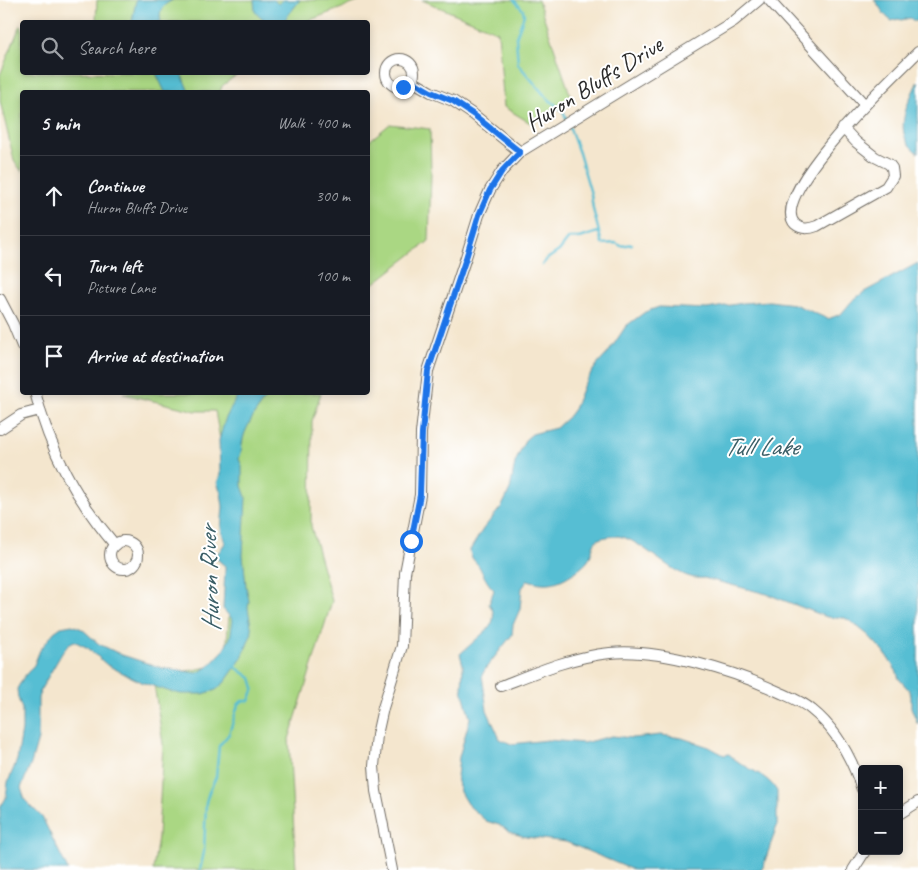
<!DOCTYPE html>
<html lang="en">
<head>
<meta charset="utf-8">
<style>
  :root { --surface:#171b24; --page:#242831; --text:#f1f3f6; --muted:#9ea1a6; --line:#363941 }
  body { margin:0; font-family:Caveat,sans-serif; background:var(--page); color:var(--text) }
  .controls { position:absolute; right:15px; bottom:15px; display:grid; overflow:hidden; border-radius:5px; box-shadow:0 2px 8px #0003 }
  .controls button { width:45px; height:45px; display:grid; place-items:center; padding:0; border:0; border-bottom:1px solid var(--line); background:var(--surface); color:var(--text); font:25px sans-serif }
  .stop { position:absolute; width:15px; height:15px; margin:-11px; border:4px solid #1a73e8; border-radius:50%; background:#fff }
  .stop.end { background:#1a73e8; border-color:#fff; box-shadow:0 1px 5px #0008 }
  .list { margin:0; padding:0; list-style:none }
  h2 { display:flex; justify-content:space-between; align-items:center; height:65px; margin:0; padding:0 20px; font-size:21px }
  h2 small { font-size:16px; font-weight:400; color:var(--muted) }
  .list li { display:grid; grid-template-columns:32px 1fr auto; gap:15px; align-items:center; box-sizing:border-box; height:80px; padding:0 20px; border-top:1px solid var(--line) }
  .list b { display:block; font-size:19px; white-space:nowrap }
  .list p { margin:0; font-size:16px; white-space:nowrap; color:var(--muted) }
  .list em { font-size:16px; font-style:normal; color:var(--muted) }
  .icon { flex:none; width:28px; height:28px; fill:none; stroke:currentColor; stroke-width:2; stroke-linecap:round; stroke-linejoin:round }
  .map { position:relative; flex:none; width:918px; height:870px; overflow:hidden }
  .search { position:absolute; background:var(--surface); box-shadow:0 2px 8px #0003; left:20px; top:20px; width:350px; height:55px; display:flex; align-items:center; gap:12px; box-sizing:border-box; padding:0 18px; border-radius:5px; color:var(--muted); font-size:19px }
  .panel { position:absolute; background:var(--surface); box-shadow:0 2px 8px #0003; left:20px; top:90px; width:350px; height:305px; border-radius:5px }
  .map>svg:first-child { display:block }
  .green { fill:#aad783; stroke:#6a8157 }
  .water { fill:#56bed3; stroke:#40747f }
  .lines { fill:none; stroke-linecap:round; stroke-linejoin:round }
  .stream { stroke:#56bed3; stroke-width:2.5 }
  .street-casing { stroke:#716c64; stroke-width:12 }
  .street { stroke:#fff; stroke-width:10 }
  .route { stroke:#1a73e8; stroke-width:6 }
  .labels { text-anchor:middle; stroke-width:4; stroke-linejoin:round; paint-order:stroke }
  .street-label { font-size:25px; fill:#2b2b2b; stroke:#fff }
  .water-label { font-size:26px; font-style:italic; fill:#3a5e66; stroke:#fff }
</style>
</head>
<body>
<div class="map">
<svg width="918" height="870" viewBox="0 0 918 870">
  <rect width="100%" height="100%" fill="#fff"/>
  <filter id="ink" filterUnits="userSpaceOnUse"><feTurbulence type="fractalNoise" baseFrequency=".02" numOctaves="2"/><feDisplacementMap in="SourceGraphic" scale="10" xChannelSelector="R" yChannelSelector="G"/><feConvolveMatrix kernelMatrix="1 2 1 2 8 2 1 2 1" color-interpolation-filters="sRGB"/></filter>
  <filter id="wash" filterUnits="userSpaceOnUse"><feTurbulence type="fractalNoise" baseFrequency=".0096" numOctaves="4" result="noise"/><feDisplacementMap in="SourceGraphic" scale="20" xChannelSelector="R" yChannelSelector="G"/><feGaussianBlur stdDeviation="1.12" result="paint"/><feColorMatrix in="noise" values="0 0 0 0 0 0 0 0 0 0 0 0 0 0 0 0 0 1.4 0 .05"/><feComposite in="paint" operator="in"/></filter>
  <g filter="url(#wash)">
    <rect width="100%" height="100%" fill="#f4e6ce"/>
    <!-- green -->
    <g class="green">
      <path d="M97,0H363L305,22H96Z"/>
      <path d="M422,0H538L571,97L532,124L504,107L498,32Z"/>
      <path d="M20,26H22V72L239,73L222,86L220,92H22V172L14,160L0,101V75Z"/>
      <path d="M390,124L430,129L431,174L429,241L368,288V142Z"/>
      <path d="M123,393H321L312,421L311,526L332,601L289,739L296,870H153L158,837L163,744L153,677L225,664L236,531L215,411H196L124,394Z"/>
    </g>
    <!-- water -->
    <g class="water">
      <path d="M136,0H173C162,5 158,11 161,22H132Z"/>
      <path d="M254,0H274L278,4L283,0H300L283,22H267L255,12Z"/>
      <path d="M874,0H918V21H914L910,18L901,20L898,19L892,21C883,16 881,7 874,0Z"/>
      <path d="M156,73H181L189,92H165Z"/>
      <path d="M918,81V153C891,135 907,104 918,81Z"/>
      <path d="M918,263V725L911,707V696L909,690L899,679L897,672L884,652L868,635L853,623L845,618L827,617L767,594L704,578C675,583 640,535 615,536C609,537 600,537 596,541C592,545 592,554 589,559C587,563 582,567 578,570C560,582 550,587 528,580L522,588L520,609L513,625L512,635L486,668L482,675L487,710L500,739L511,744L548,740L583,743L612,736L633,738L661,735L682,738L709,747L724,755L729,754C743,769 766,772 777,791V826L763,867L761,870H633L566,842L526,837L512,833L499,825L486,821L467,804L460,792L457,777L459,757L470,718L462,689L463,665L460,654L489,628C495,620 495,612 489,604L494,590C487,583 484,576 480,568C476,561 470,559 470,550L483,529L502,506L510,490L515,463L525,440L532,434L556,428L568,417L574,409L584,384L596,366L608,353L626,326L645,312L659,307L707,309L743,303L769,301L794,304L828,319L841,314L852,301L864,292Z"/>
      <path d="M239,392L269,393C261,404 245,427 243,439C241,447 242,452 239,459L242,466V486L246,497L243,555L246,586L249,601L248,608L252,632L242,658L225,682L216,690L203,694H181L168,691L141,682L107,665L88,648L74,641L69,644L62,653L41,689L38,698V739L31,764L21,788L25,800L42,817L68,870H0V808L6,798L8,782L17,760L22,730V709L18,698L17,689L23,678L34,665L40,650L54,632L61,627L72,625L82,629L99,644L122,655L162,668L197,673L208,667L223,651L230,638L233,620L223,609L225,570V566L218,560L216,556L225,543L221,529L223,507L221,493L217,483L220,475L219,440L225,420Z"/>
    </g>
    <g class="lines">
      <!-- stream -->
      <g class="stream">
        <path d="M514,0L523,10L524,15L516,37L518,64L546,97L563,111L567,120"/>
        <path d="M569,126L579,153L591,194L593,209L602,244L616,243L621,246L632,244"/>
        <path d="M542,265L547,259L559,251L569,238H580L598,232"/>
        <path d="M200,870L204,852L206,802L209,792L216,777L219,746L229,734L238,705L242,701H249L254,688L251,678L234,666"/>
      </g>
    </g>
  </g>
  <g filter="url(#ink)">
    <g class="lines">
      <!-- street casing -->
      <g class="street-casing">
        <g id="street">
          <path d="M769,0L865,105"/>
          <circle cx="400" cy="73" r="14"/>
          <path d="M412,81L431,92L453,101L474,115L520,152"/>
          <path d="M843,128L856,142L875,157L889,164L892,168L893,176L886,187L817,226C809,229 802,230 795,224C766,195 897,73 918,52"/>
          <path d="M0,299L13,324L22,346"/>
          <path d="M35,392C50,451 76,499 115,545"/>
          <path d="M0,429L21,415L40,410"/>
          <circle cx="124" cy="555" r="14"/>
          <path d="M501,686C537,672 571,657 610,653C659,648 734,671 779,692C790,697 803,702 812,710C837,730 852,759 862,789"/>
          <path d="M899,814L918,802"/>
          <path d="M392,870L376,791L374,766L377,735L383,708L402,646L405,573L420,495L421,433L428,371L466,257L479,215L490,190L502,171L520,152L734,21L759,0"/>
          <path d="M853,870L865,851"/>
        </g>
      </g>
      <!-- street -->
      <use href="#street" class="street"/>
    </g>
  </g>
  <g class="lines" filter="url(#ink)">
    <!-- route -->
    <path class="route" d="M403,87L412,81L431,92L453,101L474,115L520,152L502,171L490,190L479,215L466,258L428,371L422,433L420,495L411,541"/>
  </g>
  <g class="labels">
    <!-- street labels -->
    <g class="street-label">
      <text transform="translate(593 83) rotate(-32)" y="9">Huron Bluffs Drive</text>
    </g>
    <!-- water labels -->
    <g class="water-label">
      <text x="761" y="455">Tull Lake</text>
      <text transform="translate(209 579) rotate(-92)" y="9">Huron River</text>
    </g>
  </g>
</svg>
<div class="controls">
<button>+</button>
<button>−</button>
</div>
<div class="stop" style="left:411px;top:541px"></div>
<div class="stop end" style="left:403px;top:87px"></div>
<div class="search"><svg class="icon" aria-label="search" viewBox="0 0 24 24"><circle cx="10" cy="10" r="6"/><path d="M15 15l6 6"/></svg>Search here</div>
<section class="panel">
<h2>5 min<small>Walk · 400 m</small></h2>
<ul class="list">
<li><svg class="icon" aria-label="ahead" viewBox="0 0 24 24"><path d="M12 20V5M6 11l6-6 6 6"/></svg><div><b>Continue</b><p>Huron Bluffs Drive</p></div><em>300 m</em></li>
<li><svg class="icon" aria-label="left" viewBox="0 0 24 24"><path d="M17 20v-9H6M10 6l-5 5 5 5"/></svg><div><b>Turn left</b><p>Picture Lane</p></div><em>100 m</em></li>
<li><svg class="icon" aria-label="arrive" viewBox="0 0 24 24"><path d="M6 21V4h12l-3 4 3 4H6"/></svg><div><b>Arrive at destination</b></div></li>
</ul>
</section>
</div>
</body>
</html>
